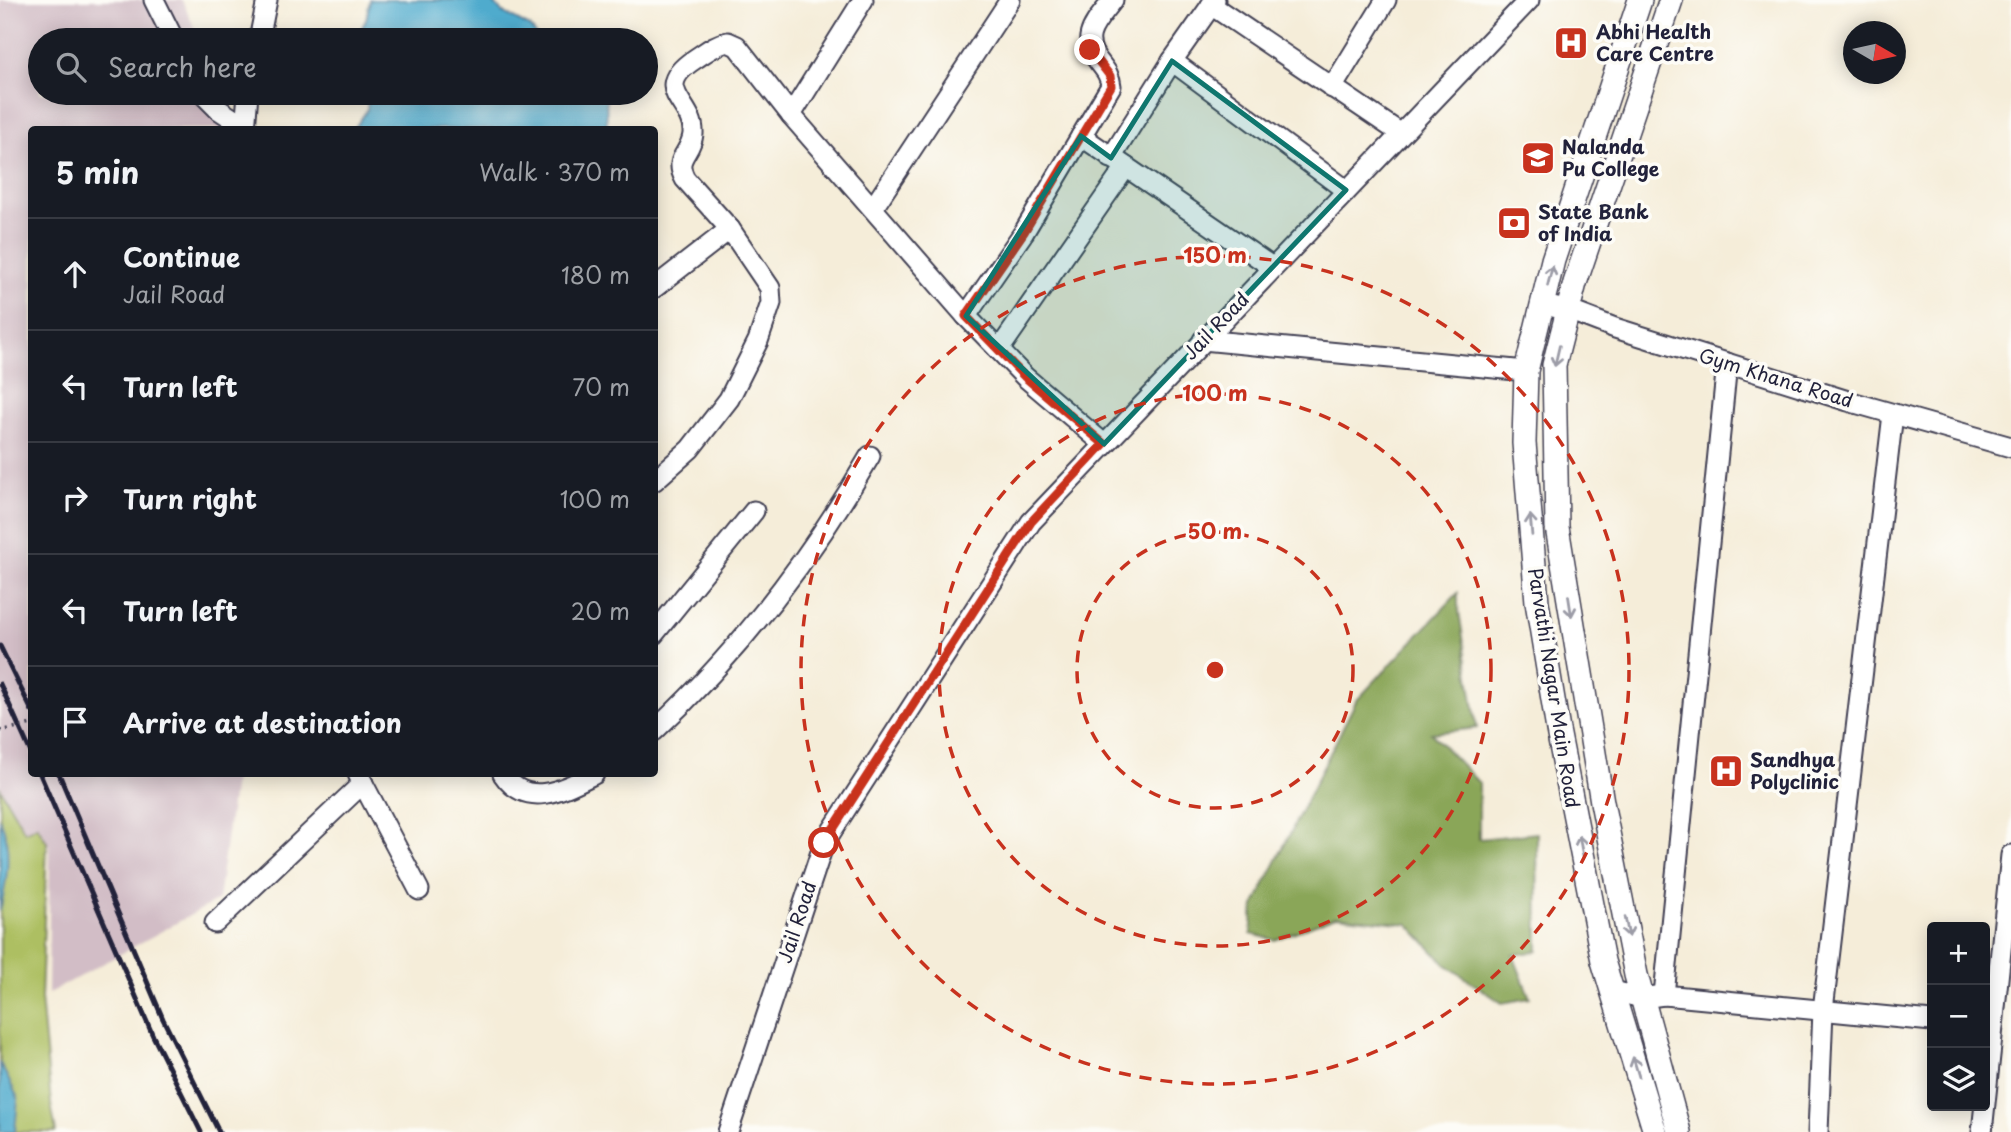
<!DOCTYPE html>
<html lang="en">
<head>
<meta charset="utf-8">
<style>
  :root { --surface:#171b24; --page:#20242c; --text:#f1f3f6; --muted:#9ea1a6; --line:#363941 }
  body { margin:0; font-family:"Playpen Sans",sans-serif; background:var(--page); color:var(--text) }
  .controls { position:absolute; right:21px; bottom:21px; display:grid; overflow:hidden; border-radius:7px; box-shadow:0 4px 18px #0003 }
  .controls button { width:63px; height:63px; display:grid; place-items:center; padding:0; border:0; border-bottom:2px solid var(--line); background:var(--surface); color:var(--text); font:35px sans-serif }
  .compass { position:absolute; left:1843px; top:21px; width:63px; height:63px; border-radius:50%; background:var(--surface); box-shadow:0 4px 18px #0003; rotate:99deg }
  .stop { position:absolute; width:21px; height:21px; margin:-16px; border:5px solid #c8321e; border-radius:50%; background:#fff }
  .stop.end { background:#c8321e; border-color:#fff; box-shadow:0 2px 7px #0008 }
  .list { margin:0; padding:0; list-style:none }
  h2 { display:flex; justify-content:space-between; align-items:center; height:91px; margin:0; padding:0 28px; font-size:30px }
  h2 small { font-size:23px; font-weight:400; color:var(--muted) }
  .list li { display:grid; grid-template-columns:46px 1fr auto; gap:21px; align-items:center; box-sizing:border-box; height:112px; padding:0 28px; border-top:2px solid var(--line) }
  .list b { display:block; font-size:26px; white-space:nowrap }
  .list p { margin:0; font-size:23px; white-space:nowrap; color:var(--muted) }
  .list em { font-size:23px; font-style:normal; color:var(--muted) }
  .icon { flex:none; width:38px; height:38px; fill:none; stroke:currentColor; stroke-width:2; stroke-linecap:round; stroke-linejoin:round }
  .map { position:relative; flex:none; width:2011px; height:1132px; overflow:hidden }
  .search { position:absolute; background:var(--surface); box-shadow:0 4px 18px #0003; left:28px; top:28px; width:630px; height:77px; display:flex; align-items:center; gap:18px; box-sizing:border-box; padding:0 24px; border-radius:38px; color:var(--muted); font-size:26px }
  .panel { position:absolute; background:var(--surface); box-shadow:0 4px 18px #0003; left:28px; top:126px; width:630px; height:651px; border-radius:7px }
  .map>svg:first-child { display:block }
  .industrial { fill:#d2bdc6 }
  .green { fill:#adbf62; stroke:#68704e; stroke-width:2 }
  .forest { fill:#8aa658; stroke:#56644a; stroke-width:2 }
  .water { fill:#4fabcd; stroke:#386684; stroke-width:2 }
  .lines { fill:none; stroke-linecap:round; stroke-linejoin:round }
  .minor-casing { stroke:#424053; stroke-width:23 }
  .major-casing { stroke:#424053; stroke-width:26 }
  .minor { stroke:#fff; stroke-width:19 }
  .major { stroke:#fff; stroke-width:23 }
  .rail { stroke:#22223b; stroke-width:5 }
  .path-bridge { stroke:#424053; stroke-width:3.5; stroke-dasharray:2 5; stroke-linecap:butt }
  .oneway { stroke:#9c9ca7 }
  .route { stroke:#c8321e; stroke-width:9 }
  .marked { fill:#0f766e; fill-opacity:0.2; stroke:#0f766e; stroke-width:5; stroke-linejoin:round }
  .ring { fill:none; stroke:#c8321e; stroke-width:3.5; stroke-dasharray:12 9 }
  .labels { text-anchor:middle; stroke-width:7; stroke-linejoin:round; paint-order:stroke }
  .poi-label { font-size:19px; font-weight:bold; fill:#22223b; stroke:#fdfcf7; text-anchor:start }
  .street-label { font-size:19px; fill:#22223b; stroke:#fdfcf7 }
  .centre { fill:#c8321e; stroke:#fdfcf7; stroke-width:3.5 }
  .ring-label { font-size:21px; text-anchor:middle; font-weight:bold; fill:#c8321e; stroke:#fdfcf7; stroke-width:7; stroke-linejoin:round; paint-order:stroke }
</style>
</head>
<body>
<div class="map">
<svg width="2011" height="1132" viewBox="0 0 2011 1132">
  <rect width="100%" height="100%" fill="#fdfcf7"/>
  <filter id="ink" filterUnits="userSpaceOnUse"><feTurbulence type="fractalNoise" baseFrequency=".0143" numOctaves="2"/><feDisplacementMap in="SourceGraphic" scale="14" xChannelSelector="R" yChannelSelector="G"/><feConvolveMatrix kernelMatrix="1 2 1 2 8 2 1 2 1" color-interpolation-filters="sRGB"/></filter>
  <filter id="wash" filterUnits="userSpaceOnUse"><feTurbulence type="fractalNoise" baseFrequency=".00686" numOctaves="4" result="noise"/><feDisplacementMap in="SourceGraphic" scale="28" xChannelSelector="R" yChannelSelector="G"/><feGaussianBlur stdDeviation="1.57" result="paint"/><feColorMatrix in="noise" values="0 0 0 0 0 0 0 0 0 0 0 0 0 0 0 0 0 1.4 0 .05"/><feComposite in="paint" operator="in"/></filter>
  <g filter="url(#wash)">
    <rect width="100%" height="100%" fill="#f5edd9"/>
    <!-- industrial -->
    <path class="industrial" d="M0,0H182L200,40H40V93H223L228,104L227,129L32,130V774H235L218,900L48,994L50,847L41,831L29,837L0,786Z"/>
    <!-- green -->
    <path class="green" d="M0,788L25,832L37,826L47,842L41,998L51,1104L56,1132H0Z"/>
    <!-- forest -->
    <path class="forest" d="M1458,593V605L1477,728L1431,733L1479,783V839L1537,833L1538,951L1513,955L1530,998L1502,1003L1445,964L1408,924L1336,916L1275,940L1251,934L1254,906L1356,701Z"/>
    <!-- water -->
    <g class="water">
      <path d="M370,0H491L502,12L530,27L540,40H355L366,20Z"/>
      <path d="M362,93H606L607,129H354L367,110L368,98Z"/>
      <path d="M0,819C13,848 7,881 0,911Z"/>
      <path d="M0,1063L18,1098L15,1132H0Z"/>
    </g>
  </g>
  <g filter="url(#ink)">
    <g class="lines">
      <!-- minor casing -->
      <g class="minor-casing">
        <g id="minor">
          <path d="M154,0L174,40"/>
          <path d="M1211,5L1400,133"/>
          <path d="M259,40L267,0"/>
          <path d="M1172,61L1215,0"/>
          <path d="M1332,88L1386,0"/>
          <path d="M202,93L218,109L245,127"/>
          <path d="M791,115L863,0"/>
          <path d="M245,130L248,93"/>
          <path d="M1081,136L1272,267"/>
          <path d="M1111,158L1172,61L1346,190"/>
          <path d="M873,208L1010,0"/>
          <path d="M654,288L730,229"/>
          <path d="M1542,305L1568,310L1615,328L1848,401L2011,447"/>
          <path d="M1203,340L1526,371"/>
          <path d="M999,350L1126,167"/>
          <path d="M1104,444L1025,377L966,316L1024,232L1111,86C1110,75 1105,70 1099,62C1078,36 1097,22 1113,0"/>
          <path d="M654,481L690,449L729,399L758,341L771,303L770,288L730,229L685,179C673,157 691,154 693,134C695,102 648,90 695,59C706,52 715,44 728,42L737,46L791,115L966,316"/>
          <path d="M654,634L754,511"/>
          <path d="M654,731C739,652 812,556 870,456"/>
          <path d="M358,774L419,890"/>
          <path d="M503,774C527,810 564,789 594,774"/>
          <path d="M215,923L363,783"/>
          <path d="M1613,991L1642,998L1664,995L1932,1021"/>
          <path d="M1664,995L1727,363"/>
          <path d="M728,1132L824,843L1031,522L1529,0"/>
          <path d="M1818,1132L1823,1010L1893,414"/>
          <path d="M1982,1132L2011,855"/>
        </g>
      </g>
      <!-- major casing -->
      <g class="major-casing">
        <g id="major">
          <path d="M1640,0L1553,260L1526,371L1524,443L1537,602L1558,730L1603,961L1655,1132"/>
          <path d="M1671,0L1575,283L1554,365L1557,527L1602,802L1636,975L1679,1132"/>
        </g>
      </g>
      <!-- minor -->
      <use href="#minor" class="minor"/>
      <!-- major -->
      <use href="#major" class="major"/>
      <!-- rail -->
      <g class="rail">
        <path d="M0,646L32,711"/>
        <path d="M0,684L32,755"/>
        <path d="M40,774L153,1036L201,1132"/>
        <path d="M59,774L163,1019L219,1132"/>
      </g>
      <!-- path-bridge -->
      <path class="path-bridge" d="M0,731L32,724"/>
    </g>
    <!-- one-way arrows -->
    <defs><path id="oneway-shaft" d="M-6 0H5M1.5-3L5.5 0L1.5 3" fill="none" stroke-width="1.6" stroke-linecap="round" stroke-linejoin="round" transform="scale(1.75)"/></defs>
    <g class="oneway">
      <use href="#oneway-shaft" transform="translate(1550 276) rotate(-76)"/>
      <use href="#oneway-shaft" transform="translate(1557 356) rotate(103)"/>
      <use href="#oneway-shaft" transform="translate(1531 525) rotate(-95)"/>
      <use href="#oneway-shaft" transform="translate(1570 606) rotate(81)"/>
      <use href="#oneway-shaft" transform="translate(1581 846) rotate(-101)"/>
      <use href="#oneway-shaft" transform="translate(1627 927) rotate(79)"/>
      <use href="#oneway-shaft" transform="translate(1636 1067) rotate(-107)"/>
    </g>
  </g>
  <g class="lines" filter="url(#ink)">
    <!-- route -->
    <path class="route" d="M824,843L1031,522L1104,444L1025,377L966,316L1024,232L1111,86L1110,76L1090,50"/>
  </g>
  <!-- marked area -->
  <path class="marked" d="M1172,61L1346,190L1104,444L966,316L1081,136L1111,158Z"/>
  <!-- distance rings -->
  <g class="ring">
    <circle cx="1215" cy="670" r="138"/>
    <circle cx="1215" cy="670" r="276"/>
    <circle cx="1215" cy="670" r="414"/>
  </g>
  <!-- icons -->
  <defs>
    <g id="hospital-square" transform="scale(1.75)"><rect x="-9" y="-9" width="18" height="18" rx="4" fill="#c8321e" stroke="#fdfcf7"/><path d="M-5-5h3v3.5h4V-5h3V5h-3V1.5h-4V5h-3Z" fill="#fff"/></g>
    <g id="university-square" transform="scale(1.75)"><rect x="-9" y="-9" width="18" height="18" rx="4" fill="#c8321e" stroke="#fdfcf7"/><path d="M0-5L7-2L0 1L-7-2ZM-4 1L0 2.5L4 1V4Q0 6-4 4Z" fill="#fff"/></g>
    <g id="bank-square" transform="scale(1.75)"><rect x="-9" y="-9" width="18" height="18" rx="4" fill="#c8321e" stroke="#fdfcf7"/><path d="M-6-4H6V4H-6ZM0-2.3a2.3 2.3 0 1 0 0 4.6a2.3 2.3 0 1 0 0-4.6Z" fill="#fff"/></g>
  </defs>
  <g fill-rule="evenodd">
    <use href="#hospital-square" x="1571" y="43"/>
    <use href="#university-square" x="1538" y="158"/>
    <use href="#bank-square" x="1514" y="223"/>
    <use href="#hospital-square" x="1726" y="771"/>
  </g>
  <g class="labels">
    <!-- poi labels -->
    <g class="poi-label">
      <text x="1596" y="39">Abhi Health<tspan x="1596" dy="22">Care Centre</tspan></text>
      <text x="1562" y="154">Nalanda<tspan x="1562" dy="22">Pu College</tspan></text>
      <text x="1538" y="219">State Bank<tspan x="1538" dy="22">of India</tspan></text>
      <text x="1750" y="767">Sandhya<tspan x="1750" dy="22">Polyclinic</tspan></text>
    </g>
    <!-- street labels -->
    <g class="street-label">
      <text transform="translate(1216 326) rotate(-46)" y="7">Jail Road</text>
      <text transform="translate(1776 378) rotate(17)" y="7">Gym Khana Road</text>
      <text transform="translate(1554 688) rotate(81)" y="7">Parvathi Nagar Main Road</text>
      <text transform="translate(797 922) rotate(-72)" y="7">Jail Road</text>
    </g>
  </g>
  <circle cx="1215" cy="670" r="10" class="centre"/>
  <g class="ring-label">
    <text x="1215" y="263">150 m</text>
    <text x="1215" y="401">100 m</text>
    <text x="1215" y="539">50 m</text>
  </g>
</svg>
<div class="controls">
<button>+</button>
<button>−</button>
<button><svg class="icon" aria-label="layers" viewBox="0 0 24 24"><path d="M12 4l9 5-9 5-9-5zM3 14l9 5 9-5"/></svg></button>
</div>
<svg class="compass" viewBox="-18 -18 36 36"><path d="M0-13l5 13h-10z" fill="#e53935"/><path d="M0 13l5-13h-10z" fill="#9ea1a6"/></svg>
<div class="stop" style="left:824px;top:843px"></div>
<div class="stop end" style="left:1090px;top:50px"></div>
<div class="search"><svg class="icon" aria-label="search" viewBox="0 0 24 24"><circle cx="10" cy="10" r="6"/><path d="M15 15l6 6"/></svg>Search here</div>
<section class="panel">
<h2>5 min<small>Walk · 370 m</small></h2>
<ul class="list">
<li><svg class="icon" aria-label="ahead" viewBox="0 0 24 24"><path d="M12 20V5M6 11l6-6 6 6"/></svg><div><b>Continue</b><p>Jail Road</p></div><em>180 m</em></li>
<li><svg class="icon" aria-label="left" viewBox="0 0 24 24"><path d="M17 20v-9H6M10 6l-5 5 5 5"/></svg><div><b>Turn left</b></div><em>70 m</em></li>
<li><svg class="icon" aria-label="right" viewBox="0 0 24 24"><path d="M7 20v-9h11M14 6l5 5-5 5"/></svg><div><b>Turn right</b></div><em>100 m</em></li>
<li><svg class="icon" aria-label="left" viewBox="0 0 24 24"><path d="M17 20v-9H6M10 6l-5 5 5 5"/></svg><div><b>Turn left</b></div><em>20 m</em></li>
<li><svg class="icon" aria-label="arrive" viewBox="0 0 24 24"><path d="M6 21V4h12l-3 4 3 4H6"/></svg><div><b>Arrive at destination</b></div></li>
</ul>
</section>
</div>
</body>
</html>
